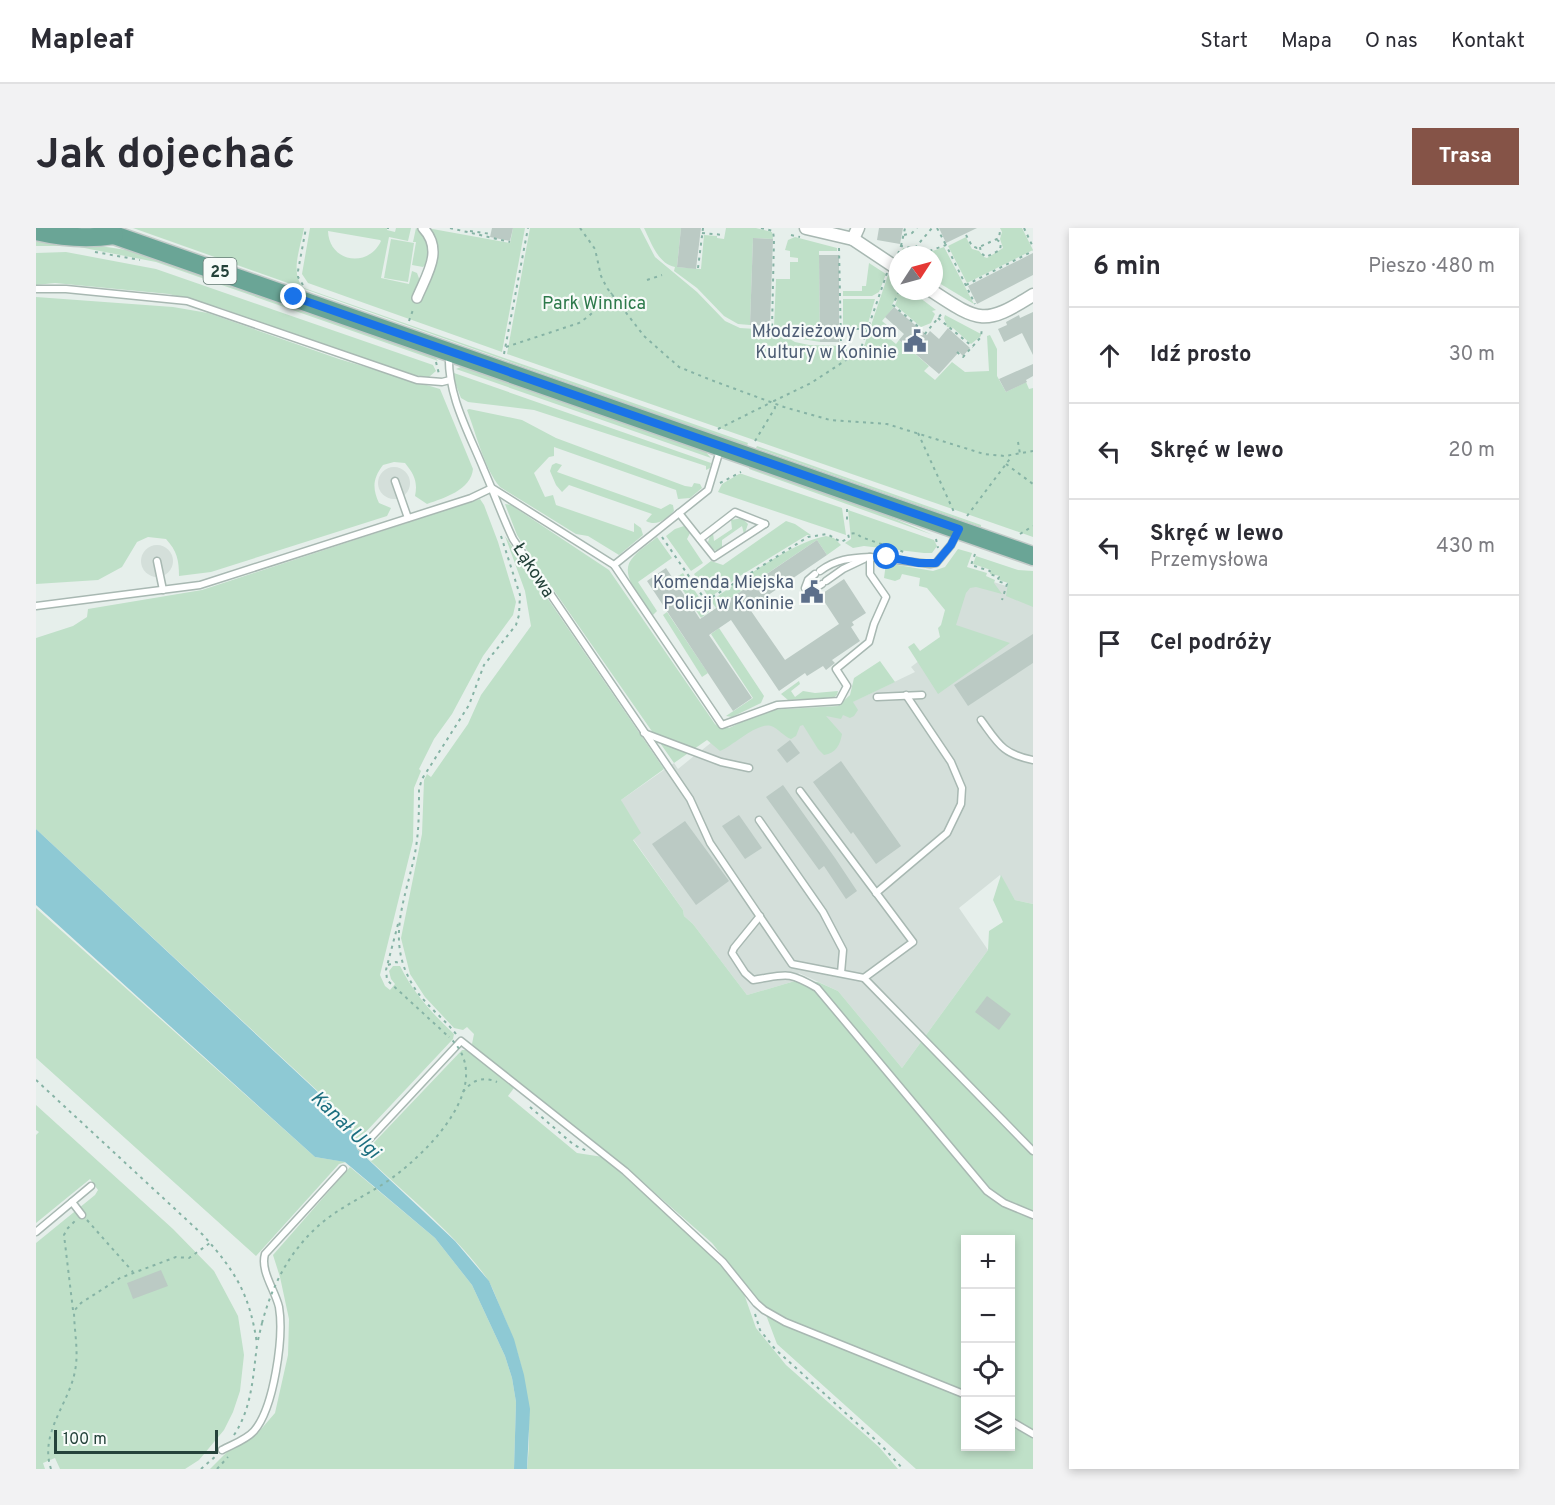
<!DOCTYPE html>
<html lang="pl">
<head>
<meta charset="utf-8">
<style>
  :root { --surface:#fff; --page:#f2f2f3; --text:#2b2b33; --muted:#7c7c81; --line:#e1e1e2; --accent:#855347 }
  body { margin:0; font-family:Overpass,sans-serif; background:var(--page); color:var(--text) }
  .controls { position:absolute; right:18px; bottom:18px; display:grid; overflow:hidden; border-radius:0px; box-shadow:0 3px 9px #0003 }
  .controls button { width:54px; height:54px; display:grid; place-items:center; padding:0; border:0; border-bottom:2px solid var(--line); background:var(--surface); color:var(--text); font:30px sans-serif }
  .compass { position:absolute; left:853px; top:18px; width:54px; height:54px; border-radius:50%; background:var(--surface); box-shadow:0 3px 9px #0003; rotate:54deg }
  .scale { position:absolute; left:18px; bottom:15px; width:164px; box-sizing:border-box; padding-left:6px; border:3px solid #24423a; border-top:0; font-size:16px; line-height:21px; white-space:nowrap; color:#24423a; -webkit-text-stroke:4px #f7fbf9; paint-order:stroke }
  .stop { position:absolute; width:18px; height:18px; margin:-14px; border:4px solid #1a73e8; border-radius:50%; background:#fff }
  .stop.end { background:#1a73e8; border-color:#fff; box-shadow:0 2px 6px #0008 }
  .list { margin:0; padding:0; list-style:none }
  h2 { display:flex; justify-content:space-between; align-items:center; height:78px; margin:0; padding:0 24px; font-size:26px }
  h2 small { font-size:20px; font-weight:400; color:var(--muted) }
  .list li { display:grid; grid-template-columns:39px 1fr auto; gap:18px; align-items:center; box-sizing:border-box; height:96px; padding:0 24px; border-top:2px solid var(--line) }
  .list b { display:block; font-size:22px; white-space:nowrap }
  .list p { margin:0; font-size:20px; white-space:nowrap; color:var(--muted) }
  .list em { font-size:20px; font-style:normal; color:var(--muted) }
  .icon { flex:none; width:33px; height:33px; fill:none; stroke:currentColor; stroke-width:2; stroke-linecap:round; stroke-linejoin:round }
  .map { position:relative; flex:none; width:997px; height:1241px; overflow:hidden; border-radius:0px }
  header { display:flex; align-items:center; gap:36px; box-sizing:border-box; height:84px; padding:0 30px; background:var(--surface); border-bottom:2px solid var(--line) }
  header strong { font-size:28px }
  nav { display:flex; gap:33px; margin-inline-start:auto; font-size:21px }
  .intro { display:flex; align-items:center; justify-content:space-between; box-sizing:border-box; height:144px; padding:0 36px }
  h1 { margin:0; font-size:42px }
  .button { padding:15px 27px; border-radius:0px; background:var(--accent); color:#fff; font-size:21px; font-weight:700 }
  main { display:flex; gap:36px; padding:0 36px }
  aside { flex:1; background:var(--surface); border-radius:0px; box-shadow:0 3px 9px #0003 }
  .map>svg:first-child { display:block }
  .built { fill:#d4dfda }
  .green { fill:#bfe0c8; fill-rule:evenodd }
  .water { fill:#8ec9d4 }
  .building { fill:#bbcac4 }
  .lines { fill:none; stroke-linecap:round; stroke-linejoin:round }
  .service-casing { stroke:#a8b8b2; stroke-width:9 }
  .pedestrian-casing { stroke:#a8b8b2; stroke-width:12 }
  .minor-casing { stroke:#a8b8b2; stroke-width:15 }
  .primary-casing { stroke:#c2cac8; stroke-width:21 }
  .path { stroke:#86b3a5; stroke-width:2; stroke-dasharray:3 4.5; stroke-linecap:butt }
  .service { stroke:#fff; stroke-width:6 }
  .pedestrian { stroke:#fff; stroke-width:9 }
  .minor { stroke:#fff; stroke-width:12 }
  .primary { stroke:#6aa596; stroke-width:18 }
  .path-bridge { stroke:#86b3a5; stroke-width:2; stroke-dasharray:3 4.5; stroke-linecap:butt }
  .route { stroke:#1a73e8; stroke-width:8 }
  .labels { text-anchor:middle; stroke-width:4.5; stroke-linejoin:round; paint-order:stroke }
  .shield { fill:#f7fbf9; stroke:#637a73; stroke-width:1.5 }
  .shield-label { font-size:16px; font-weight:bold; fill:#24423a }
  .park-label { font-size:18px; fill:#2d7a4b; stroke:#f7fbf9 }
  .service-label { font-size:18px; fill:#4e5e75; stroke:#f7fbf9; text-anchor:end }
  .street-label { font-size:18px; fill:#24423a; stroke:#f7fbf9 }
  .water-label { font-size:20px; font-style:italic; fill:#1c6f80; stroke:#f7fbf9 }
</style>
</head>
<body>
<header>
<strong>Mapleaf</strong>
<nav><a>Start</a><a>Mapa</a><a>O nas</a><a>Kontakt</a></nav>
</header>
<div class="intro"><h1>Jak dojechać</h1><a class="button">Trasa</a></div>
<main>
<div class="map">
<svg width="997" height="1241" viewBox="0 0 997 1241">
  <rect width="100%" height="100%" fill="#e6efeb"/>
  <!-- built -->
  <g class="built">
    <circle cx="358" cy="255" r="16"/>
    <circle cx="121" cy="333" r="16"/>
    <path d="M928,345L997,366V676L979,672L964,647L923,680L952,722L866,840L802,763L763,745L759,753L711,767L657,696L648,688L647,682L597,611L585,572L638,535L642,541L658,528L663,529L666,522L692,501L804,480L879,444L875,439L905,416Z"/>
  </g>
  <!-- green -->
  <g class="green">
    <path d="M97,0H268C265,18 253,46 268,60L712,215L711,218Z"/>
    <path d="M274,0H351V2L359,4L360,0H375L372,13L353,9L345,50L373,56L376,43L381,45L384,53L378,69L399,30L391,0L474,15L477,0H489L466,124L272,55L266,46ZM292,3L344,12L345,13C332,41 293,34 292,3Z"/>
    <path d="M380,0L389,6L395,17L392,35L387,39L376,37L380,14H377Z"/>
    <path d="M494,0H604L619,29L661,64L689,93L704,100L738,102L759,114L773,117L808,118L819,131L824,130L852,47L862,54V63H875L900,82L896,83L899,86L895,95L885,99L859,77L861,72L859,71L856,77L858,79L846,93L852,98L847,105L860,116L863,112L893,138L888,143L899,152L916,134L929,144L953,143L951,108L954,107L961,121V148L970,164L990,154L993,161L997,160V309L471,126Z"/>
    <path d="M608,0H645L641,39L665,41L668,7L681,8V10L688,11L690,0H720L736,4L737,11L717,10L714,97L702,96L688,88L661,60L638,43L639,39C622,36 615,14 608,0Z"/>
    <path d="M964,0H986L997,22L931,55L912,18L930,9L936,21L943,23L948,29L951,30L967,20L964,11L966,4Z"/>
    <path d="M759,9L801,20V23H783L784,114L760,110L738,99L740,51H754V34H762V30L754,29V23L749,22L752,12Z"/>
    <path d="M355,11L378,15L372,54L348,50Z"/>
    <path d="M0,14H38L97,23L397,127L402,133L120,34L38,18H0Z"/>
    <path d="M908,19L938,76L898,52V27H864L867,20L891,25Z"/>
    <path d="M30,24L120,41L397,137L400,143L393,149L375,147L254,108L188,81L133,66L19,55L0,57V25Z"/>
    <path d="M833,35L850,46L843,64L836,68H807V63H826V58H830Z"/>
    <path d="M0,69L137,79L172,85L303,131L404,161L437,241C435,262 408,270 391,276L379,268C382,254 378,246 369,235L358,234L347,237C337,250 336,260 343,275L355,280L351,288L175,344L143,348C143,332 141,323 130,311L112,309L101,314L86,339L62,352L0,356Z"/>
    <path d="M807,71H839L831,99L807,100Z"/>
    <path d="M909,87L945,106V108L935,116L917,100L911,99L908,90Z"/>
    <path d="M427,138L668,222L675,230L420,141Z"/>
    <path d="M418,145L675,235L674,240L670,242V238L498,182L432,174L425,170L418,152Z"/>
    <path d="M433,181L486,192L520,210L649,258L656,259L658,255L664,256L666,260L654,270L642,271L640,262L518,219V228L513,229L498,245L509,269L517,267L520,277L598,304V295L605,300L607,307L583,327L552,308L540,306L464,259C448,240 440,205 431,182Z"/>
    <path d="M721,218L945,297V299L720,220Z"/>
    <path d="M520,235L526,237L521,244L625,281L634,276L637,277L638,283C630,291 621,299 610,293L616,286L533,257L526,264L520,257L514,243L516,237Z"/>
    <path d="M714,237L833,280L897,307L713,241Z"/>
    <path d="M703,246H706L806,280L810,307L682,264L686,256Z"/>
    <path d="M444,271L448,277L462,314L480,374L477,387L447,428L416,486L398,511L383,541L385,543L378,560L377,613L344,747L349,758L354,762L359,756L355,751L353,743L357,738H364C378,766 396,785 418,806L417,811L325,909L321,916L322,922L314,893L0,601V410L37,398L51,389L52,381L166,362Z"/>
    <path d="M469,276L475,277L573,342L679,496L683,499L693,500L732,482L802,478L814,467L818,450L844,433L859,454L817,474L822,482L818,488L814,490L807,487L805,491L790,488L806,506C804,517 800,525 788,527L782,521L767,497L764,498L760,508L755,511C747,508 742,500 735,498C721,494 698,517 684,523L671,512L638,535L503,341L481,307Z"/>
    <path d="M812,282L898,312L901,318L896,325H888L828,318L817,320L809,315L815,311Z"/>
    <path d="M706,290L712,296L709,305L708,306L706,298L686,312V321L681,323L676,321L672,314L674,308L677,305L678,313L696,301L695,292Z"/>
    <path d="M750,293L759,296L775,307H771L704,348L673,370L658,346L675,333L687,337Z"/>
    <path d="M648,298L654,305L651,311L667,335L655,343L630,308L639,301Z"/>
    <path d="M469,308L628,541L585,572L605,605L597,612L647,682L648,688L657,696L711,767L759,753L782,754L802,763L866,840L952,722L953,703L967,694L957,672L965,647L979,672L997,676V1241H880L741,1116L727,1079L676,1015L586,936L440,821L436,816L438,806L431,799L427,802L418,800L389,769L374,746L365,710L386,606L388,552L391,546L395,549L432,496L445,467L495,398L489,363ZM930,1012H975V1218H930Z"/>
    <path d="M790,308L798,310L805,317L791,327L781,312L680,380L675,373C705,352 756,314 790,308Z"/>
    <path d="M621,309L636,330L602,354L621,383L617,387C608,374 583,348 595,332C601,323 613,316 621,309Z"/>
    <path d="M922,321L936,325L931,339L951,345L950,348L959,352L958,355L966,366L940,359L934,360L930,365L920,397L974,415L902,466L872,419L878,415L884,423L904,409L902,400L905,397L909,382L891,360L883,358L884,350L866,346L864,351L859,353L848,350L850,335L897,343L909,339Z"/>
    <path d="M940,328L982,342L997,343V379L970,368L972,355L963,352L964,348L954,346L955,342L937,336Z"/>
    <path d="M647,345L673,384L665,390L639,350Z"/>
    <path d="M631,384L672,445L666,449L627,387Z"/>
    <path d="M683,400L728,468L725,475L696,489L690,488L717,470L675,406Z"/>
    <path d="M763,453L764,456L755,463L759,469L767,463L779,465L802,463L801,467L797,470L752,472L745,466Z"/>
    <path d="M0,680L279,929L310,934L303,936L220,1028L0,830Z"/>
    <path d="M426,822H431L478,860L472,868L541,925L567,929L669,1020L707,1063L720,1100L750,1137L843,1219L862,1241H491C497,1185 490,1138 467,1086C462,1075 458,1062 452,1052C422,1008 366,963 327,926Z"/>
    <path d="M0,877L137,1001L178,1043L202,1088L208,1127L204,1163L197,1184L188,1202L163,1232L149,1241H24L19,1230L7,1235L9,1241H0V1015L59,967L62,962L54,951L0,995V907L3,904L0,902Z"/>
    <path d="M314,939L399,1010L436,1057L469,1128L476,1150L480,1174L478,1241H174L191,1224L220,1207L239,1185L252,1127L253,1091L244,1049L237,1027Z"/>
  </g>
  <!-- water -->
  <path class="water" d="M0,601L314,894L321,921L419,1013L453,1053L478,1111L488,1147L494,1181L491,1241H478L480,1174L476,1150L469,1128L436,1057L399,1010L309,934L279,929L0,677Z"/>
  <!-- building -->
  <g class="building">
    <path d="M456,0H477L474,13L454,9Z"/>
    <path d="M645,0H665L660,41L641,39Z"/>
    <path d="M843,0H867L864,16L841,12Z"/>
    <path d="M903,0H941L910,15Z"/>
    <path d="M717,10L737,11L734,98L714,97Z"/>
    <path d="M997,25V47L941,76L932,58Z"/>
    <path d="M783,27H803V114H784Z"/>
    <path d="M858,79L891,107L894,103L903,111L912,100L934,120L927,128L923,124L903,146L863,112L868,106L849,89Z"/>
    <path d="M997,84V127L986,105L968,114L962,101L971,97L970,94L983,87L984,90Z"/>
    <path d="M997,136V148L990,152L991,154L970,164L963,151Z"/>
    <path d="M781,312L791,327L713,380L749,432L803,396L784,367L808,351L830,385L816,394L818,397L815,399L824,413L796,432L799,435L790,442L787,438L771,448L769,445L743,463L695,392L673,407L716,470L697,483L611,353L630,340L664,391Z"/>
    <path d="M997,406V435L932,478L918,457Z"/>
    <path d="M754,512L764,525L751,535L741,522Z"/>
    <path d="M805,533L865,618L840,636L817,604L815,606L777,554Z"/>
    <path d="M747,557L799,630L821,663L810,671L788,638L783,642L730,569Z"/>
    <path d="M703,587L726,620L709,631L686,598Z"/>
    <path d="M649,593L693,653L660,677L616,616Z"/>
    <path d="M951,768L975,786L963,802L939,784Z"/>
    <path d="M125,1042L132,1058L97,1071L91,1055Z"/>
  </g>
  <g class="lines">
    <!-- service casing -->
    <g class="service-casing">
      <g id="service">
        <path d="M0,61H30L151,73L381,152L406,154L414,152"/>
        <path d="M413,126C411,167 433,205 448,242C458,265 466,288 477,311L654,571L674,615L756,736L828,750L877,714L764,563"/>
        <path d="M359,253L372,290"/>
        <path d="M643,285L678,329L729,296"/>
        <path d="M664,311L699,284L729,296"/>
        <path d="M121,333L127,362"/>
        <path d="M578,337L686,497L741,477L803,473L811,458L800,441L833,414L838,396L850,369L834,346V329L894,336L900,335L915,317L921,305"/>
        <path d="M784,343C800,331 814,330 834,329"/>
        <path d="M779,346L772,352L769,360L778,361L786,356"/>
        <path d="M790,353L807,341L828,331"/>
        <path d="M0,378L164,357L435,270L456,260L578,337L672,262L684,222"/>
        <path d="M841,469L886,467"/>
        <path d="M945,492C962,515 966,526 997,532"/>
        <path d="M608,505L685,534L713,540"/>
        <path d="M723,592L787,684L807,722L805,745"/>
        <path d="M840,665L911,605L925,576L926,560L915,534L870,467"/>
        <path d="M724,688L698,720L696,725L709,745L717,752C750,747 750,742 781,760L951,963L968,975L997,987"/>
        <path d="M828,750L997,923"/>
        <path d="M326,919L425,813L589,943L687,1034L720,1075L728,1082L749,1094L930,1167"/>
        <path d="M36,974L46,987"/>
        <path d="M0,1004L55,958"/>
        <path d="M975,1193L997,1206"/>
        <path d="M186,1222C197,1216 210,1212 218,1203C238,1180 248,1109 243,1079C239,1062 224,1043 229,1026L307,941"/>
      </g>
    </g>
    <!-- pedestrian casing -->
    <g class="pedestrian-casing">
      <path id="pedestrian" d="M381,70C391,46 408,22 387,0"/>
    </g>
    <!-- minor casing -->
    <g class="minor-casing">
      <g id="minor">
        <path d="M770,0L817,11L862,41"/>
        <path d="M817,11L822,0"/>
        <path d="M896,63C943,94 948,98 997,67"/>
      </g>
    </g>
    <!-- primary casing -->
    <g class="primary-casing">
      <g id="primary">
        <path d="M69,0L78,7L997,328"/>
        <path d="M0,3C25,9 53,11 78,7"/>
      </g>
    </g>
    <!-- path -->
    <g class="path">
      <path d="M414,0L474,14"/>
      <path d="M544,0L559,21L565,48L571,60L608,108L643,139L675,152L748,179L794,192L851,196L948,226L969,228L997,223"/>
      <path d="M725,0L737,3L738,11L736,100"/>
      <path d="M901,0L910,17"/>
      <path d="M988,0L997,19"/>
      <path d="M352,1V0"/>
      <path d="M434,3L455,6"/>
      <path d="M666,5L688,7"/>
      <path d="M755,7L764,9"/>
      <path d="M868,7L876,5L881,0"/>
      <path d="M930,7L936,18L941,20L963,10L964,3L963,0"/>
      <path d="M865,18L869,0"/>
      <path d="M944,19L945,25L950,29L964,22L965,15L960,11"/>
      <path d="M803,20L805,116"/>
      <path d="M879,20L896,0"/>
      <path d="M59,24L104,32"/>
      <path d="M862,26L865,18L893,23L910,17L939,76"/>
      <path d="M662,40L667,0"/>
      <path d="M611,52L626,47"/>
      <path d="M267,57L262,49V43L270,0"/>
      <path d="M930,57L997,23"/>
      <path d="M863,63L857,77L885,101L883,103"/>
      <path d="M878,63L886,68"/>
      <path d="M902,90L937,119"/>
      <path d="M373,93L378,79"/>
      <path d="M805,102L832,100"/>
      <path d="M883,103L888,107L907,84"/>
      <path d="M470,119L543,95L553,88L576,65"/>
      <path d="M921,124L927,129L945,109L946,99"/>
      <path d="M468,126L492,0"/>
      <path d="M400,134L403,146"/>
      <path d="M682,201L736,174"/>
      <path d="M882,205L918,284"/>
      <path d="M719,213L739,180L738,173L775,155L824,123L851,45"/>
      <path d="M982,214L984,226"/>
      <path d="M970,236L997,256"/>
      <path d="M684,255L705,244"/>
      <path d="M811,281V292"/>
      <path d="M931,288L976,228"/>
      <path d="M984,306L997,298"/>
      <path d="M626,309L676,382"/>
      <path d="M900,311L902,320"/>
      <path d="M939,326L935,337L954,343L953,346L963,349L961,353L971,356L966,372"/>
      <path d="M670,373L772,309L791,306L805,314L813,310L812,306L820,305L825,309L868,324"/>
      <path d="M362,696L350,742L351,752L413,809"/>
      <path d="M352,737L360,734L366,736"/>
      <path d="M420,806C406,788 386,775 375,754C350,710 370,670 379,625C383,604 383,583 383,561L386,551L433,477L448,437L480,397L483,387L484,367L465,308"/>
      <path d="M0,852L167,1007C200,1044 214,1067 221,1116"/>
      <path d="M427,864C436,852 447,848 461,854"/>
      <path d="M494,879L538,917L551,923"/>
      <path d="M51,992L97,1044"/>
      <path d="M37,1082L28,1007L31,1001L41,991"/>
      <path d="M719,1086L724,1102L739,1121L846,1218L867,1241"/>
      <path d="M222,1112L226,1095"/>
      <path d="M198,1207C216,1180 217,1148 221,1117"/>
      <path d="M15,1241C3,1205 33,1176 39,1143C43,1123 38,1103 38,1083L45,1075L84,1050L140,1029L153,1030L174,1015"/>
      <path d="M165,1241L181,1227"/>
      <path d="M181,1241L192,1229"/>
    </g>
    <!-- service -->
    <use href="#service" class="service"/>
    <!-- pedestrian -->
    <use href="#pedestrian" class="pedestrian"/>
    <!-- minor -->
    <use href="#minor" class="minor"/>
    <!-- primary -->
    <use href="#primary" class="primary"/>
    <!-- path-bridge -->
    <path class="path-bridge" d="M226,1095C236,1058 252,1026 280,1000C302,979 331,968 356,950C394,922 462,854 413,809"/>
  </g>
  <g class="lines">
    <!-- route -->
    <path class="route" d="M258,69L923,301L915,317L900,335H883L851,329"/>
  </g>
  <!-- icons -->
  <defs>
    <g id="civic-bare" transform="scale(1.8)"><path d="M-.6-6.5H3V-4.5H.6V-3L4-1V1h2V6H-6V1h2V-1L-.6-3ZM-1.2 2.5V6h2.4V2.5Z" fill="#5c6f8a" stroke="#f7fbf9" stroke-width="2.5" paint-order="stroke"/></g>
  </defs>
  <g fill-rule="evenodd">
    <use href="#civic-bare" x="879" y="113"/>
    <use href="#civic-bare" x="776" y="364"/>
  </g>
  <g class="labels">
    <!-- shield labels -->
    <rect class="shield" x="167.5" y="30" width="33" height="26" rx="4.5"/>
    <g class="shield-label">
      <text x="184" y="49">25</text>
    </g>
    <!-- park labels -->
    <g class="park-label">
      <text x="558" y="81">Park Winnica</text>
    </g>
    <!-- service labels -->
    <g class="service-label">
      <text x="861" y="109">Młodzieżowy Dom<tspan x="861" dy="21">Kultury w Koninie</tspan></text>
      <text x="758" y="360">Komenda Miejska<tspan x="758" dy="21">Policji w Koninie</tspan></text>
    </g>
    <!-- street labels -->
    <g class="street-label">
      <text transform="translate(498 342) rotate(57)" y="6">Łąkowa</text>
    </g>
    <!-- water labels -->
    <g class="water-label">
      <text transform="translate(310 896) rotate(44)" y="7">Kanał Ulgi</text>
    </g>
  </g>
</svg>
<div class="controls">
<button>+</button>
<button>−</button>
<button><svg class="icon" aria-label="locate" viewBox="0 0 24 24"><circle cx="12" cy="12" r="6"/><path d="M12 2v4M12 18v4M2 12h4M18 12h4"/></svg></button>
<button><svg class="icon" aria-label="layers" viewBox="0 0 24 24"><path d="M12 4l9 5-9 5-9-5zM3 14l9 5 9-5"/></svg></button>
</div>
<svg class="compass" viewBox="-18 -18 36 36"><path d="M0-13l5 13h-10z" fill="#e53935"/><path d="M0 13l5-13h-10z" fill="#7c7c81"/></svg>
<div class="scale">100 m</div>
<div class="stop" style="left:851px;top:329px"></div>
<div class="stop end" style="left:258px;top:69px"></div>
</div>
<aside>
<h2>6 min<small>Pieszo · 480 m</small></h2>
<ul class="list">
<li><svg class="icon" aria-label="ahead" viewBox="0 0 24 24"><path d="M12 20V5M6 11l6-6 6 6"/></svg><div><b>Idź prosto</b></div><em>30 m</em></li>
<li><svg class="icon" aria-label="left" viewBox="0 0 24 24"><path d="M17 20v-9H6M10 6l-5 5 5 5"/></svg><div><b>Skręć w lewo</b></div><em>20 m</em></li>
<li><svg class="icon" aria-label="left" viewBox="0 0 24 24"><path d="M17 20v-9H6M10 6l-5 5 5 5"/></svg><div><b>Skręć w lewo</b><p>Przemysłowa</p></div><em>430 m</em></li>
<li><svg class="icon" aria-label="arrive" viewBox="0 0 24 24"><path d="M6 21V4h12l-3 4 3 4H6"/></svg><div><b>Cel podróży</b></div></li>
</ul>
</aside>
</main>
</body>
</html>
